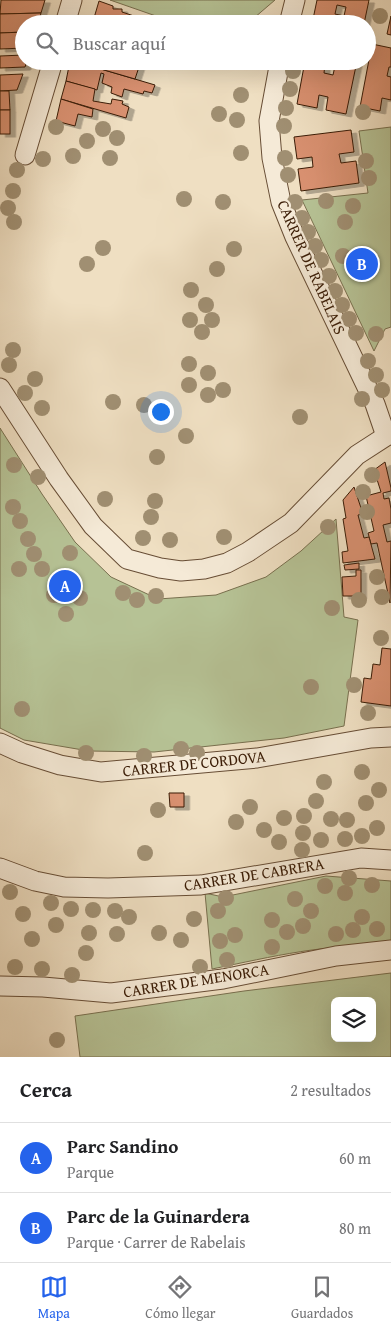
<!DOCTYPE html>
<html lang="es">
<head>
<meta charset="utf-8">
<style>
  :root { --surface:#fff; --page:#f6f6f6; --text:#202124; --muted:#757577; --line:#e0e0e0; --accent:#2563eb }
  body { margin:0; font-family:"Gentium Book Plus",serif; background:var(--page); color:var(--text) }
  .controls { position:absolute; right:15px; bottom:15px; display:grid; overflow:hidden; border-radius:8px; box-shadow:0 5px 20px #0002 }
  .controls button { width:45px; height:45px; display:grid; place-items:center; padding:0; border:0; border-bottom:1px solid var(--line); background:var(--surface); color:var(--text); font:25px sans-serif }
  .you { position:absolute; left:160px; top:411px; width:18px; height:18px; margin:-12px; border:4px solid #fff; border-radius:50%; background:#1a73e8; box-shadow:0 0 0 8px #1a73e833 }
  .badge { display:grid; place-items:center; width:32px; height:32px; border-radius:50%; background:var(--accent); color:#fff; font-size:16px; font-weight:700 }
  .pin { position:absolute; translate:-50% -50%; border:2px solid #fff; box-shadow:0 1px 5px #0006 }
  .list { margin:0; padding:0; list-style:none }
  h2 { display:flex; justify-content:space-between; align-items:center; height:65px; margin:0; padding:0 20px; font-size:21px }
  h2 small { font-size:16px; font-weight:400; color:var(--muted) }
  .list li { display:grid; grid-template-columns:32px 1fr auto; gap:15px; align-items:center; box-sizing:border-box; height:70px; padding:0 20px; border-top:1px solid var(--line) }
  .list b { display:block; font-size:19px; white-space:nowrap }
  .list p { margin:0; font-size:16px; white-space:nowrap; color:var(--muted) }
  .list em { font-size:16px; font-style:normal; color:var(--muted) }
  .icon { flex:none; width:28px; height:28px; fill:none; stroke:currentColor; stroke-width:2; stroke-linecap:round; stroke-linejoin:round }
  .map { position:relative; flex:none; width:391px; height:1057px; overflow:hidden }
  .search { position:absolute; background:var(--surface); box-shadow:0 5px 20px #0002; left:15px; right:15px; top:15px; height:55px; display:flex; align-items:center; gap:12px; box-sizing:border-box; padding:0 18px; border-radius:28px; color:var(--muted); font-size:19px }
  .sheet { height:205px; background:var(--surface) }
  nav { display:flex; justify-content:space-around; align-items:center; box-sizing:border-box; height:70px; border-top:1px solid var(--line); background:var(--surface); font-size:14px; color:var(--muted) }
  nav a { display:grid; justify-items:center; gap:2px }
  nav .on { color:var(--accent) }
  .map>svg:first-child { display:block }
  .green { fill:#b6c295; stroke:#786f4e; fill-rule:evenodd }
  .building { fill:#d8906f; stroke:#3a1c06; fill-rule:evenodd; filter:url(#shadow) }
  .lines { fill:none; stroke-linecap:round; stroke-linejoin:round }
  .street-casing { stroke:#674d35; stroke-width:21 }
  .street { stroke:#f5ead7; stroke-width:19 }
  .tree { fill:#a08f72 }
  .labels { text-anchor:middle; stroke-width:4.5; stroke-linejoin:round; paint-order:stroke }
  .street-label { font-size:16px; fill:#3a1c06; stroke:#f5ead7 }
</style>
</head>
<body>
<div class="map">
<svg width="391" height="1057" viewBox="0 0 391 1057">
  <defs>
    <filter id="shadow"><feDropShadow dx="5.5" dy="3" stdDeviation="0" flood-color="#0004"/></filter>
  </defs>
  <rect width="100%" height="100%" fill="#efdfc2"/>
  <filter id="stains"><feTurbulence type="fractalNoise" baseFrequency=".004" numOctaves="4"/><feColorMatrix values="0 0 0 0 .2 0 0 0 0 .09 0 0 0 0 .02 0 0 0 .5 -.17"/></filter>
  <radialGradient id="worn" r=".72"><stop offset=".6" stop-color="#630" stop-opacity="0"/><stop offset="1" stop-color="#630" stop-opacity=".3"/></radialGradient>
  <!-- green -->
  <g class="green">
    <path d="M110,0H275L247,24H179Z"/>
    <path d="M391,127V327L385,329L374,351L302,200L368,193L359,131Z"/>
    <path d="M0,428L42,494L75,542L111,577L158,599L216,595L266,577L301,551L336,519L344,617L358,620L344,726L284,738L154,752L89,751L24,740L0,728Z"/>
    <path d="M326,876L391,881V947C330,942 271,957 212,969L205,893L223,897Z"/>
    <path d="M391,973V1057H80L75,1016L244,991ZM335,1001H372V1038H335Z"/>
  </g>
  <!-- building -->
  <g class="building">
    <path d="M1,0H45L41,13L0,14Z"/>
    <path d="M317,0H369L364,24H343V22L334,20L333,24H312ZM337,5L346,7L344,16L335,14Z"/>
    <path d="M99,1L113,6V9H122V12L140,18L138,24H102L103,21L94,18Z"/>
    <path d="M41,13L38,24H24V32L0,33V14Z"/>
    <path d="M391,16V35L387,34Z"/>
    <path d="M24,32V48L0,49V33Z"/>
    <path d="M372,44L391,48V67H389L387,76L391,77V100L382,98L380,111L360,107Z"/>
    <path d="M24,55V61H27L25,67L0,68V56Z"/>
    <path d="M70,61H74L155,85L152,93L144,91L143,94L124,89L122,97L111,93L112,87L102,83L104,74L101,73L97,90L66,81Z"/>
    <path d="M80,61H120L139,67L135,79L80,63Z"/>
    <path d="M305,61H357L346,114L326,110L328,97L319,95L317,108L297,104ZM325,64L335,66L333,75L324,73Z"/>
    <path d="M23,74L17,90L0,91V75Z"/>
    <path d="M66,81L95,89L93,101L111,104L112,99L123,101L122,104L129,107L126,118L61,99Z"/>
    <path d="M0,91H9L10,110H0Z"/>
    <path d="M61,99L93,109L92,117L78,114L75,126L56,121Z"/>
    <rect x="0" y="110" width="10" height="24"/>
    <path d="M351,130L354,152L339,154L341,163L356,161L359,183L301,191L298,169L313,167L312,157L297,159L294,137Z"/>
    <path d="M385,462L391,488V491L383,493L384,499L389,498L391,509V523L383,525L387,542L391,541L390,603L377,543L371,544L368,533L374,531L366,496L381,492L374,470Z"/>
    <path d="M354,487L363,514L358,515L364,538L369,537L375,559L343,563L342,552L348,551L343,519L346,518L343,500Z"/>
    <path d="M359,563V569L345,570L344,565Z"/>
    <path d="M356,570H361V596H343L342,577L356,576Z"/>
    <path d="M382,648L391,649V706L361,702L364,678L371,679L373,664L380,665Z"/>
    <path d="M169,793H184V807H170Z"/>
  </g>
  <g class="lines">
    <!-- street casing -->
    <g class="street-casing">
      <g id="street">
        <path d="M65,24L72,0"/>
        <path d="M289,24L295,0"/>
        <path d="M280,61L269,121L272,158L281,202L295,237L375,404L386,436"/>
        <path d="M25,155L53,61"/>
        <path d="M0,388L59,479L93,526L127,559L160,568L181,571L204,569L227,563L248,552L291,523L357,455L391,433"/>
        <path d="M0,743L22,753L60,765L101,772L257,758L371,738L391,737"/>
        <path d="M0,868L35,881L64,887L108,888L201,885L361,858L391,860"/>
        <path d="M0,986L43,987L111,993L223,979L336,956L391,950"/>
      </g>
    </g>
    <!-- street -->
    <use href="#street" class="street"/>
  </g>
  <!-- trees -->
  <g class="tree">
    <circle cx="380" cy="16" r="8"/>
    <circle cx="293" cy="71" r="8"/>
    <circle cx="290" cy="89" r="8"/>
    <circle cx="241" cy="95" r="8"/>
    <circle cx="286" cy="108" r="8"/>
    <circle cx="363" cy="112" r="8"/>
    <circle cx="219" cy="114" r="8"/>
    <circle cx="237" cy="120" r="8"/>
    <circle cx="284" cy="126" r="8"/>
    <circle cx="56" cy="127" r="8"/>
    <circle cx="103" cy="129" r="8"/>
    <circle cx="117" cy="138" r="8"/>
    <circle cx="87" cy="141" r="8"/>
    <circle cx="241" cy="153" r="8"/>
    <circle cx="73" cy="156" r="8"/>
    <circle cx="110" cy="158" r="8"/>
    <circle cx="285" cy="158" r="8"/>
    <circle cx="43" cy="159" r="8"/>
    <circle cx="366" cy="161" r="8"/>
    <circle cx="17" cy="170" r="8"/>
    <circle cx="288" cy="175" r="8"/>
    <circle cx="369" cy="178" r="8"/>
    <circle cx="13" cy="191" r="8"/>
    <circle cx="184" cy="199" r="8"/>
    <circle cx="326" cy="201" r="8"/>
    <circle cx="223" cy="202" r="8"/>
    <circle cx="295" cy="202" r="8"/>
    <circle cx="353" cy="206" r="8"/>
    <circle cx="8" cy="208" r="8"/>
    <circle cx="302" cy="218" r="8"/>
    <circle cx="14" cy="222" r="8"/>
    <circle cx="345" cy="222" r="8"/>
    <circle cx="308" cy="232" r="8"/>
    <circle cx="315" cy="246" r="8"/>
    <circle cx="103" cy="248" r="8"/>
    <circle cx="234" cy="249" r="8"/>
    <circle cx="343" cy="256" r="8"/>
    <circle cx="321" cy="260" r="8"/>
    <circle cx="87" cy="264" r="8"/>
    <circle cx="217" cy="269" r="8"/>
    <circle cx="329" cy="276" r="8"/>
    <circle cx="191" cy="290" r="8"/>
    <circle cx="335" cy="291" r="8"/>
    <circle cx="206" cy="305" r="8"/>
    <circle cx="342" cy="305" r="8"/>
    <circle cx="349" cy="319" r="8"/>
    <circle cx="190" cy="320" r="8"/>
    <circle cx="212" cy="320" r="8"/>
    <circle cx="202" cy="332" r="8"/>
    <circle cx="356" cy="333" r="8"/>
    <circle cx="376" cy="334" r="8"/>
    <circle cx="13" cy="350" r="8"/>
    <circle cx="368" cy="361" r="8"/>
    <circle cx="189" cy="364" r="8"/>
    <circle cx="9" cy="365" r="8"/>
    <circle cx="208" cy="373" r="8"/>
    <circle cx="376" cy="375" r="8"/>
    <circle cx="35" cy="379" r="8"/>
    <circle cx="189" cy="385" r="8"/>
    <circle cx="223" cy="390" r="8"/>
    <circle cx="382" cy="390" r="8"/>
    <circle cx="25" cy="393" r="8"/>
    <circle cx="208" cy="395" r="8"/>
    <circle cx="362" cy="399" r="8"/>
    <circle cx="113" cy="402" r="8"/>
    <circle cx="144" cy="405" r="8"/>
    <circle cx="42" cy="408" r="8"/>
    <circle cx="161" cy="417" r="8"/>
    <circle cx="300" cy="417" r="8"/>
    <circle cx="186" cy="436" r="8"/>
    <circle cx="157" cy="457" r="8"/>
    <circle cx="14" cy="465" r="8"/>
    <circle cx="372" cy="475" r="8"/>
    <circle cx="38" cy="477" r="8"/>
    <circle cx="363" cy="492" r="8"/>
    <circle cx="105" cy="499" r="8"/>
    <circle cx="155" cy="501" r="8"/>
    <circle cx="13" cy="507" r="8"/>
    <circle cx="367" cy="512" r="8"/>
    <circle cx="151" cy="517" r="8"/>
    <circle cx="20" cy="521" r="8"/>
    <circle cx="328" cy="527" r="8"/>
    <circle cx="224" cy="537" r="8"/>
    <circle cx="143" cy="538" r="8"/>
    <circle cx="28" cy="539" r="8"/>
    <circle cx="170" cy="540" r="8"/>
    <circle cx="70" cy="553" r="8"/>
    <circle cx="34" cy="554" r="8"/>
    <circle cx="19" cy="569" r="8"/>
    <circle cx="42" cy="569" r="8"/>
    <circle cx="64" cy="576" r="8"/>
    <circle cx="377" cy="577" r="8"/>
    <circle cx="123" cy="593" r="8"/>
    <circle cx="54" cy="595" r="8"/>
    <circle cx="156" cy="596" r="8"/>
    <circle cx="382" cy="597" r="8"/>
    <circle cx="80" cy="598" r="8"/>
    <circle cx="137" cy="600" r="8"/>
    <circle cx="359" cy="600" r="8"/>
    <circle cx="332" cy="608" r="8"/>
    <circle cx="66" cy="614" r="8"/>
    <circle cx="381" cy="638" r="8"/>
    <circle cx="354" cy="685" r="8"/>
    <circle cx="311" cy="687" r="8"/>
    <circle cx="22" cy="709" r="8"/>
    <circle cx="368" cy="713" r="8"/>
    <circle cx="181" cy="749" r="8"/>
    <circle cx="86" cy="753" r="8"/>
    <circle cx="197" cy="753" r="8"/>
    <circle cx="144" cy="756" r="8"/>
    <circle cx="362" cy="772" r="8"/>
    <circle cx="324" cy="782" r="8"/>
    <circle cx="379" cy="790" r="8"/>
    <circle cx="316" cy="801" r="8"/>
    <circle cx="366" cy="803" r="8"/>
    <circle cx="250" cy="807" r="8"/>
    <circle cx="158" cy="810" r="8"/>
    <circle cx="304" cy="816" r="8"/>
    <circle cx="284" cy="818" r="8"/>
    <circle cx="331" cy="819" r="8"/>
    <circle cx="347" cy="820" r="8"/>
    <circle cx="236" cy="822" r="8"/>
    <circle cx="377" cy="828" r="8"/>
    <circle cx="264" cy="830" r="8"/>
    <circle cx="303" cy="833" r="8"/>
    <circle cx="362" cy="836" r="8"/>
    <circle cx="345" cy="839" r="8"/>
    <circle cx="321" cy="840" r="8"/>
    <circle cx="279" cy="842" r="8"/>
    <circle cx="302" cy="850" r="8"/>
    <circle cx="145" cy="853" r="8"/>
    <circle cx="349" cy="878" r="8"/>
    <circle cx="372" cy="885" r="8"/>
    <circle cx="325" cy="886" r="8"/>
    <circle cx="10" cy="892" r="8"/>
    <circle cx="345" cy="893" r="8"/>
    <circle cx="226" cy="898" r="8"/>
    <circle cx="295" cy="899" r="8"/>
    <circle cx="51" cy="903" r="8"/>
    <circle cx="71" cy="909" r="8"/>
    <circle cx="93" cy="910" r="8"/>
    <circle cx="115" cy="911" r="8"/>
    <circle cx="218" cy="911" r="8"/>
    <circle cx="311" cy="911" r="8"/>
    <circle cx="23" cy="914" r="8"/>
    <circle cx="129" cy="917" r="8"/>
    <circle cx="362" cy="917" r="8"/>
    <circle cx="194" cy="919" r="8"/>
    <circle cx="272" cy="920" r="8"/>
    <circle cx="56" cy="925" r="8"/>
    <circle cx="303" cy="926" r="8"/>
    <circle cx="377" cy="929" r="8"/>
    <circle cx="353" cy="930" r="8"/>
    <circle cx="287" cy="932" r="8"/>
    <circle cx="89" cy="933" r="8"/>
    <circle cx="159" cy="933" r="8"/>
    <circle cx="117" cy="934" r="8"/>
    <circle cx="336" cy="934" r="8"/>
    <circle cx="235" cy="935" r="8"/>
    <circle cx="32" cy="939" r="8"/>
    <circle cx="181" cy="940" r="8"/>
    <circle cx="220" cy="941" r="8"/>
    <circle cx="272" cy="947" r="8"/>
    <circle cx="86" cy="953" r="8"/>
    <circle cx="227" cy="960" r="8"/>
    <circle cx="15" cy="967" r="8"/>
    <circle cx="200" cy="967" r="8"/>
    <circle cx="42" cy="969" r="8"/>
    <circle cx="72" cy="975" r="8"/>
    <circle cx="57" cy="1040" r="8"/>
  </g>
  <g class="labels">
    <!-- street labels -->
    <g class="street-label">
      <text transform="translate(312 267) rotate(66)" y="6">CARRER DE RABELAIS</text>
      <text transform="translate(194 763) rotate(-6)" y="6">CARRER DE CORDOVA</text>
      <text transform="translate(254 874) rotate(-9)" y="6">CARRER DE CABRERA</text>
      <text transform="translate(196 980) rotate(-9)" y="6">CARRER DE MENORCA</text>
    </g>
  </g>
  <rect width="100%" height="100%" filter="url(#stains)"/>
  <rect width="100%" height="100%" fill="url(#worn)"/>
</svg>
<div class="controls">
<button><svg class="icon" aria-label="layers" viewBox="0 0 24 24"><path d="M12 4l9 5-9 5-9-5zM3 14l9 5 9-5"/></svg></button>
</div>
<div class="you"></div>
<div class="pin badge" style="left:65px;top:586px">A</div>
<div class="pin badge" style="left:362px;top:264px">B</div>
<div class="search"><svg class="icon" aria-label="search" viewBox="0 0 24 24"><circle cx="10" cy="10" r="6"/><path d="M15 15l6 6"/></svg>Buscar aquí</div>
</div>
<section class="sheet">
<h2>Cerca<small>2 resultados</small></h2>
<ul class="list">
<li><span class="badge">A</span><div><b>Parc Sandino</b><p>Parque</p></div><em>60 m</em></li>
<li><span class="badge">B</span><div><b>Parc de la Guinardera</b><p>Parque · Carrer de Rabelais</p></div><em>80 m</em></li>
</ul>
</section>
<nav>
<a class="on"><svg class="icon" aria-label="map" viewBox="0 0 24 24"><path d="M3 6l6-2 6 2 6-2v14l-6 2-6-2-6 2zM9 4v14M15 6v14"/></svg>Mapa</a>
<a><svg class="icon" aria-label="directions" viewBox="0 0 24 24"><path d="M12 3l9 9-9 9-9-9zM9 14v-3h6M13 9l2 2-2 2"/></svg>Cómo llegar</a>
<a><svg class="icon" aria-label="saved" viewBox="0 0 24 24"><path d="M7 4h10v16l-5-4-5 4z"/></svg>Guardados</a>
</nav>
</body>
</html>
